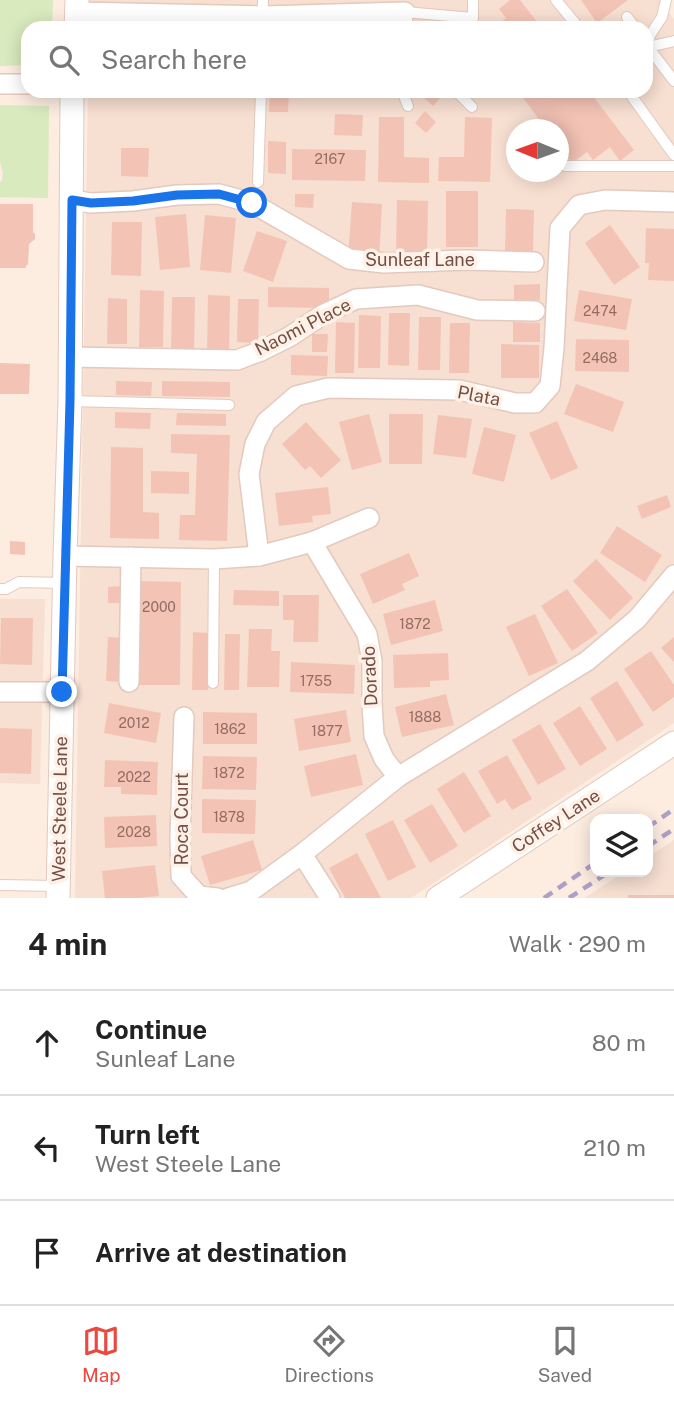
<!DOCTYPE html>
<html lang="en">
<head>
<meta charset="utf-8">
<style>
  :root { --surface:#fff; --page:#f2f2f2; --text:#222; --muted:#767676; --line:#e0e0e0; --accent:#eb4840 }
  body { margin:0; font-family:"Public Sans",sans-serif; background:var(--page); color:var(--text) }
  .controls { position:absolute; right:21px; bottom:21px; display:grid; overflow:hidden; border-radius:14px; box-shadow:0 4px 18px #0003 }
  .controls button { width:63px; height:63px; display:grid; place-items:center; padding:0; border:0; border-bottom:2px solid var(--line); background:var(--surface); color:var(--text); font:35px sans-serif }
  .compass { position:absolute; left:506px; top:119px; width:63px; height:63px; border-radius:50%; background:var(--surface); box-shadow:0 4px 18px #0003; rotate:271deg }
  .stop { position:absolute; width:21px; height:21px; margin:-16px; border:5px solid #1a73e8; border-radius:50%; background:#fff }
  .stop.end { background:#1a73e8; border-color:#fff; box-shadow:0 2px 7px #0008 }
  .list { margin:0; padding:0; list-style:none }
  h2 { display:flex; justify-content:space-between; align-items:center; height:91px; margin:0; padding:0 28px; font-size:30px }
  h2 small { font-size:23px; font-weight:400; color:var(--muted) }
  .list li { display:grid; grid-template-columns:46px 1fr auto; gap:21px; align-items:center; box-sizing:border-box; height:105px; padding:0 28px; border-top:2px solid var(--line) }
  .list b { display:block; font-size:26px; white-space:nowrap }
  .list p { margin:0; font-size:23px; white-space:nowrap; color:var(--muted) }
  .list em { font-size:23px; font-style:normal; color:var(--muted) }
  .icon { flex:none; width:38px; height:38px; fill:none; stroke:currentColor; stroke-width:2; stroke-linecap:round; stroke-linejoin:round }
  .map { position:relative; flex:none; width:674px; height:898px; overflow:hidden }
  .search { position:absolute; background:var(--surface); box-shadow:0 4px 18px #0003; left:21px; right:21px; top:21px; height:77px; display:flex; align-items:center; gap:18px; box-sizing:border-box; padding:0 24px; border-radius:21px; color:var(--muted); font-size:26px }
  .sheet { height:406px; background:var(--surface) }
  nav { display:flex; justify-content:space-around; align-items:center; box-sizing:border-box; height:98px; border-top:2px solid var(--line); background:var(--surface); font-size:19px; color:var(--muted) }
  nav a { display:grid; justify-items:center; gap:4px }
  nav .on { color:var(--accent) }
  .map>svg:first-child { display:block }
  .residential { fill:#f7dfd1; fill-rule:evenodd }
  .green { fill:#d8eabe }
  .building { fill:#f3c4b6 }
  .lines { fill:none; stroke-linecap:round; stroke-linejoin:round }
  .service-casing { stroke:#e3c9be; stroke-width:12 }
  .minor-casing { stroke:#e3c9be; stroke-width:22 }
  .tertiary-casing { stroke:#e3c9be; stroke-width:25 }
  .service { stroke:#fff; stroke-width:10 }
  .minor { stroke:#fff; stroke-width:19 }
  .tertiary { stroke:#fff; stroke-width:23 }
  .rail { stroke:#ad9fc5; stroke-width:4.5; stroke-dasharray:10 7; stroke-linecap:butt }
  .route { stroke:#1a73e8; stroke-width:9 }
  .labels { text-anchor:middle; stroke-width:7; stroke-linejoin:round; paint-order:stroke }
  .number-label { font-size:14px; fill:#946c63 }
  .street-label { font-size:18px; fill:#744f47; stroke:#fff1e6 }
</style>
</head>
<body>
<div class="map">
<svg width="674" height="898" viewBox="0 0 674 898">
  <rect width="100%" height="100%" fill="#fdece0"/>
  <!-- residential -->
  <g class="residential">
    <path d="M89,0H659L674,19V723L411,898H75L88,91H646V28H89ZM516,130H558V172H516Z"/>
    <path d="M0,599H45L40,784L0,783Z"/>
    <path d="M674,840V898H584L625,872H648V857Z"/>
  </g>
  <!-- green -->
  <g class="green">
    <path d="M0,0H53L52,28H28V65L0,66Z"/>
    <path d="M0,105L49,106L48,198L0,197V182L2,181L3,173L0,162Z"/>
  </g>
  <!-- building -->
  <g class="building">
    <path d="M510,0H520L542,28H503L500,23L506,18L499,9Z"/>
    <path d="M581,0H628L597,23Z"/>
    <path d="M167,91H196V97L167,98Z"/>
    <path d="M270,91H289L288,112H269Z"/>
    <path d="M416,91H436L442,96L433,106Z"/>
    <path d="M518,91H589L634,150L620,161L610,147L593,160L587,152L572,163L558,145V130H547Z"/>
    <path d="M425,111L436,122L426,133L415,123Z"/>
    <path d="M335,114L363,115L362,136L334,135Z"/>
    <path d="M379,117H404V157L429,158V183L378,182Z"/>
    <path d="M465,117L492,118L490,182L438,181L439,157H464Z"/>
    <path d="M268,141L286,142V174L268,173Z"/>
    <path d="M121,148H149L148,177L121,176Z"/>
    <path d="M292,149L366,150L365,181L292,180Z"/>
    <rect x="446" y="191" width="32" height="56"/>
    <path d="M295,194H314L313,208L295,207Z"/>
    <path d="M397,200L428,201L427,256L396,255Z"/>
    <path d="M352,202L382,204L379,260L348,258Z"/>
    <path d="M0,204H33V232L35,234V239L29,244L28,265H26V268H0Z"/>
    <path d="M506,209L534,210L533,253L505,252Z"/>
    <path d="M186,214L190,267L160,270L155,217Z"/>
    <path d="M205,215L236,218L231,273L200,270Z"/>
    <path d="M112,222H142L141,276L111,275Z"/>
    <path d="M610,225L640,267L614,285L585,243Z"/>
    <path d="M646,228L674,229V281L648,280L649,263H645Z"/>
    <path d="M257,231L287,241L273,282L243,271Z"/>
    <path d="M540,284V300H514V285Z"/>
    <path d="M268,287L329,288V308L268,307Z"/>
    <path d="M140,290L164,291L163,347H139Z"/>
    <path d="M579,290L632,299L626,330L574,321Z"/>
    <path d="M208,295L230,296L229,354H207Z"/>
    <path d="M172,297H195L194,354H171Z"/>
    <path d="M108,298L127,299V344H107Z"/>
    <path d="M238,299H259L258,343L237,342Z"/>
    <path d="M389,313H410L409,366L388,365Z"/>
    <path d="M359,315L381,316L380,368H358Z"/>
    <path d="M419,317H441L440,370H418Z"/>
    <path d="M336,322L355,323L354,373H335Z"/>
    <path d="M513,322L540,323V342H513Z"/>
    <path d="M450,323H470L469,373H449Z"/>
    <path d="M312,334H328L327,352H312Z"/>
    <path d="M576,339L629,340V372L575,371Z"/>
    <path d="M501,344L539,345V378H501Z"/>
    <path d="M291,355L328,356L327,376L291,375Z"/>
    <path d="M0,363L30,364L29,394H0Z"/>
    <path d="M116,381L152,382L151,396L116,395Z"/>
    <path d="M162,381L230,382V397L162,396Z"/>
    <path d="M576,384L624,402L613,432L564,414Z"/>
    <path d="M115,412L151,413L150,429L115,428Z"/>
    <path d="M177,413L226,414V426L176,425Z"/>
    <path d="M369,414L382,462L352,470L339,422Z"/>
    <path d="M389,414H423L422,464H389Z"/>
    <path d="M438,415L472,419L466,458L433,454Z"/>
    <path d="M557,421L578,468L551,480L529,433Z"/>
    <path d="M306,422L341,460L321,478L310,466L305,470L282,444Z"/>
    <path d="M484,427L516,435L504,482L472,474Z"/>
    <path d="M171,434L230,435L227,541L179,540L180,515H195L197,454L171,453Z"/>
    <path d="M111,447L143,448V512L159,513V539L110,538Z"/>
    <path d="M151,471L189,472V494L151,493Z"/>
    <path d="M328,487L331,514L312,516L313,522L279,526L275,493Z"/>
    <path d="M667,495L671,507L642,519L637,506Z"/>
    <path d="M617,526L662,555L645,582L600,553Z"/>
    <path d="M10,541L25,542V555L10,554Z"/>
    <path d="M409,553L419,576L402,584L405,590L373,604L360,574Z"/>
    <path d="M596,559L633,598L610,620L573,581Z"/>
    <path d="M139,581L181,582L180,685H137Z"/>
    <path d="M123,586V603H108V587Z"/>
    <path d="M567,589L598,633L572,651L541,606Z"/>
    <path d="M234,590L279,591V606L233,605Z"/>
    <path d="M283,595H319L318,642H293L294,620H283Z"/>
    <path d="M435,600L443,631L391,645L383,614Z"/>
    <path d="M535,614L558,663L529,676L506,627Z"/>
    <path d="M1,618H33L32,665L0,664Z"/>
    <path d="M249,629H272L271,651H280L279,687H247Z"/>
    <path d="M193,632L209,633L208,690H192Z"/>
    <path d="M225,634H240L239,690H224Z"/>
    <path d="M108,637L123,638L121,682L106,681Z"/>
    <path d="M674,637V662L661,648Z"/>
    <path d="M651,651L674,685V697L653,712L624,669Z"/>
    <path d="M448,653L449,680L430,681V687L394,688L393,655Z"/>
    <path d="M291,662L355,665L354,694L290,692Z"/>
    <path d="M617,681L644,725L617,742L590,698Z"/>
    <path d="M446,694L454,725L402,737L395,707Z"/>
    <path d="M109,703L161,713L156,743L104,733Z"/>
    <path d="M580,706L607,749L580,766L553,723Z"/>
    <path d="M346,710L351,742L299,751L294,719Z"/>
    <path d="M203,712L257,713V744H203Z"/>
    <path d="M540,724L566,769L538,785L512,740Z"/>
    <path d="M0,728L32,729L31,774L0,773Z"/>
    <path d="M356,754L363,785L311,797L304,766Z"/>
    <path d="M507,755L532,799L512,810L505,799L497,804L478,771Z"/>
    <path d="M203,756L257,757L256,790L202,789Z"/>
    <path d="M105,760L158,762L157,795L121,794V787H104Z"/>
    <path d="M464,772L491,816L464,833L437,789Z"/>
    <path d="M202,799L256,800L255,834L202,833Z"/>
    <path d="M432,804L458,846L430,863L404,820Z"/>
    <path d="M156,815L157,846L105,848L104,817Z"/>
    <path d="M393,820L416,867L388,881L365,834Z"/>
    <path d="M253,840L262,870L210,885L201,856Z"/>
    <path d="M357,853L381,898H345L329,868Z"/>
    <path d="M155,865L159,896L138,898H105L102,871Z"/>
    <rect x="628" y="895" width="46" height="3"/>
  </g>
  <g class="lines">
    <!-- service casing -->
    <g class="service-casing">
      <g id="service">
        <path d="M556,0L579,28"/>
        <path d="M405,12L473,18V0"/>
        <path d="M405,12L409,28"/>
        <path d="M627,17L635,28"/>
        <path d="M262,28L263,0"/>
        <path d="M648,47L650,35L662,17L666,0"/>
        <path d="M648,47L674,41"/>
        <path d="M646,48L648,47L674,81"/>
        <path d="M402,91L408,106"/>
        <path d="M456,91L472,107"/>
        <path d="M628,91L674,155"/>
        <path d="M565,166H674"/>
        <path d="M258,182L261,91"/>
        <path d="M70,401L229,405"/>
        <path d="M0,589H6L19,582L64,583"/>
        <path d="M213,683L214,559"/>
        <path d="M0,885L58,886"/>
      </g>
    </g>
    <!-- minor casing -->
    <g class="minor-casing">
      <g id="minor">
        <path d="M77,12L263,16L405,12"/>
        <path d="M0,84H28"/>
        <path d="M72,200L91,203L133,201L177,195L219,194L252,203L349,259L384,263L466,260L534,262"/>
        <path d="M70,357L237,360L261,351L289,337L324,314L356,299L418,295L477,310L535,311"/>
        <path d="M312,542L367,634L372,661V704L374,736L384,759L398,777"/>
        <path d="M65,556L214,559L259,556L312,542L369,518"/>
        <path d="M259,556L249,474L255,444L266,422L296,396L328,388L459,390L515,403H535L550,386L554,348L560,228L579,205L605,200L674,202"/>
        <path d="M129,682L131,557"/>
        <path d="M0,692H62"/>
        <path d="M184,717L180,836L181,876L199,896L217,898"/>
        <path d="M302,854L330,898"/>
        <path d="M228,898L251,891L302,854L398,777L587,661L637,619L674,575"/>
      </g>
    </g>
    <!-- tertiary casing -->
    <g class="tertiary-casing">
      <g id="tertiary">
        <path d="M76,28L77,0"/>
        <path d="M58,898L65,556L70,401L72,91"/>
        <path d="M438,898L674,743"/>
      </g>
    </g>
    <!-- service -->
    <use href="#service" class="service"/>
    <!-- minor -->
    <use href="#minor" class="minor"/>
    <!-- tertiary -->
    <use href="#tertiary" class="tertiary"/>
    <!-- rail -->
    <g class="rail">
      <path d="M648,827L674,809"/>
      <path d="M648,846L674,829"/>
      <path d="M544,898L595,863"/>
      <path d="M569,898L609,872"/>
    </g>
  </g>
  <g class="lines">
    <!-- route -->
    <path class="route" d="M62,692L70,401L72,200L91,203L133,201L177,195L219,194L252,203"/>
  </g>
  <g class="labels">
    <!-- number labels -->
    <g class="number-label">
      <text x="330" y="164">2167</text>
      <text x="600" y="316">2474</text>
      <text x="600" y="363">2468</text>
      <text x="159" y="612">2000</text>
      <text x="415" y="629">1872</text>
      <text x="316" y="686">1755</text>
      <text x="425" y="722">1888</text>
      <text x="134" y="728">2012</text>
      <text x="230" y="734">1862</text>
      <text x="327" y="736">1877</text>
      <text x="229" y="778">1872</text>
      <text x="134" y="782">2022</text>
      <text x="229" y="822">1878</text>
      <text x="134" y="837">2028</text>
    </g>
    <!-- street labels -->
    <g class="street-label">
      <text x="420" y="266">Sunleaf Lane</text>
      <text transform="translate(303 327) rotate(-27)" y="6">Naomi Place</text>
      <text transform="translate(479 396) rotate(11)" y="6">Plata</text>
      <text transform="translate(370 676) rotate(-93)" y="6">Dorado</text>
      <text transform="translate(60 809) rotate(-89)" y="6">West Steele Lane</text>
      <text transform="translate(182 819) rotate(-90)" y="6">Roca Court</text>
      <text transform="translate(556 821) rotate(-33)" y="6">Coffey Lane</text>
    </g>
  </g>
</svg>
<div class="controls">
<button><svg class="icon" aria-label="layers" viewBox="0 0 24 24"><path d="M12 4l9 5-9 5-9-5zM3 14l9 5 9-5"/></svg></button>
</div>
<svg class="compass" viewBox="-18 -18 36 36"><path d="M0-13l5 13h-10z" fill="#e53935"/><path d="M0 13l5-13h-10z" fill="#767676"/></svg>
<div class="stop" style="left:252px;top:203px"></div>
<div class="stop end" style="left:62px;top:692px"></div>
<div class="search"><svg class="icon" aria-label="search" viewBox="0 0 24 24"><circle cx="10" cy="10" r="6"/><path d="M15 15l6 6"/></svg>Search here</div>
</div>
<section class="sheet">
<h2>4 min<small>Walk · 290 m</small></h2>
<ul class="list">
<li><svg class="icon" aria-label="ahead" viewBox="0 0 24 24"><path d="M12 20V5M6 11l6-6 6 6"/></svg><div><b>Continue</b><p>Sunleaf Lane</p></div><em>80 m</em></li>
<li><svg class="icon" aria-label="left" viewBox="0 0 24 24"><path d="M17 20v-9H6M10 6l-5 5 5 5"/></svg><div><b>Turn left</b><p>West Steele Lane</p></div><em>210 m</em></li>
<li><svg class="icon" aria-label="arrive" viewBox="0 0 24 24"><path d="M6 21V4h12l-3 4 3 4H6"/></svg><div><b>Arrive at destination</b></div></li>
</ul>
</section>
<nav>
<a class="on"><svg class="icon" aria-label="map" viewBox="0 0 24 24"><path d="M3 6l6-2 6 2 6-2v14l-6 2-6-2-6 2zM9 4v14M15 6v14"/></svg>Map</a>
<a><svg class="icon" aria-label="directions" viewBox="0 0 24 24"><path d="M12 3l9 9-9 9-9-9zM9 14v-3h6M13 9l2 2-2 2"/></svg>Directions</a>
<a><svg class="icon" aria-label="saved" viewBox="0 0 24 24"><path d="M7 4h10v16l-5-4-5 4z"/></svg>Saved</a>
</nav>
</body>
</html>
